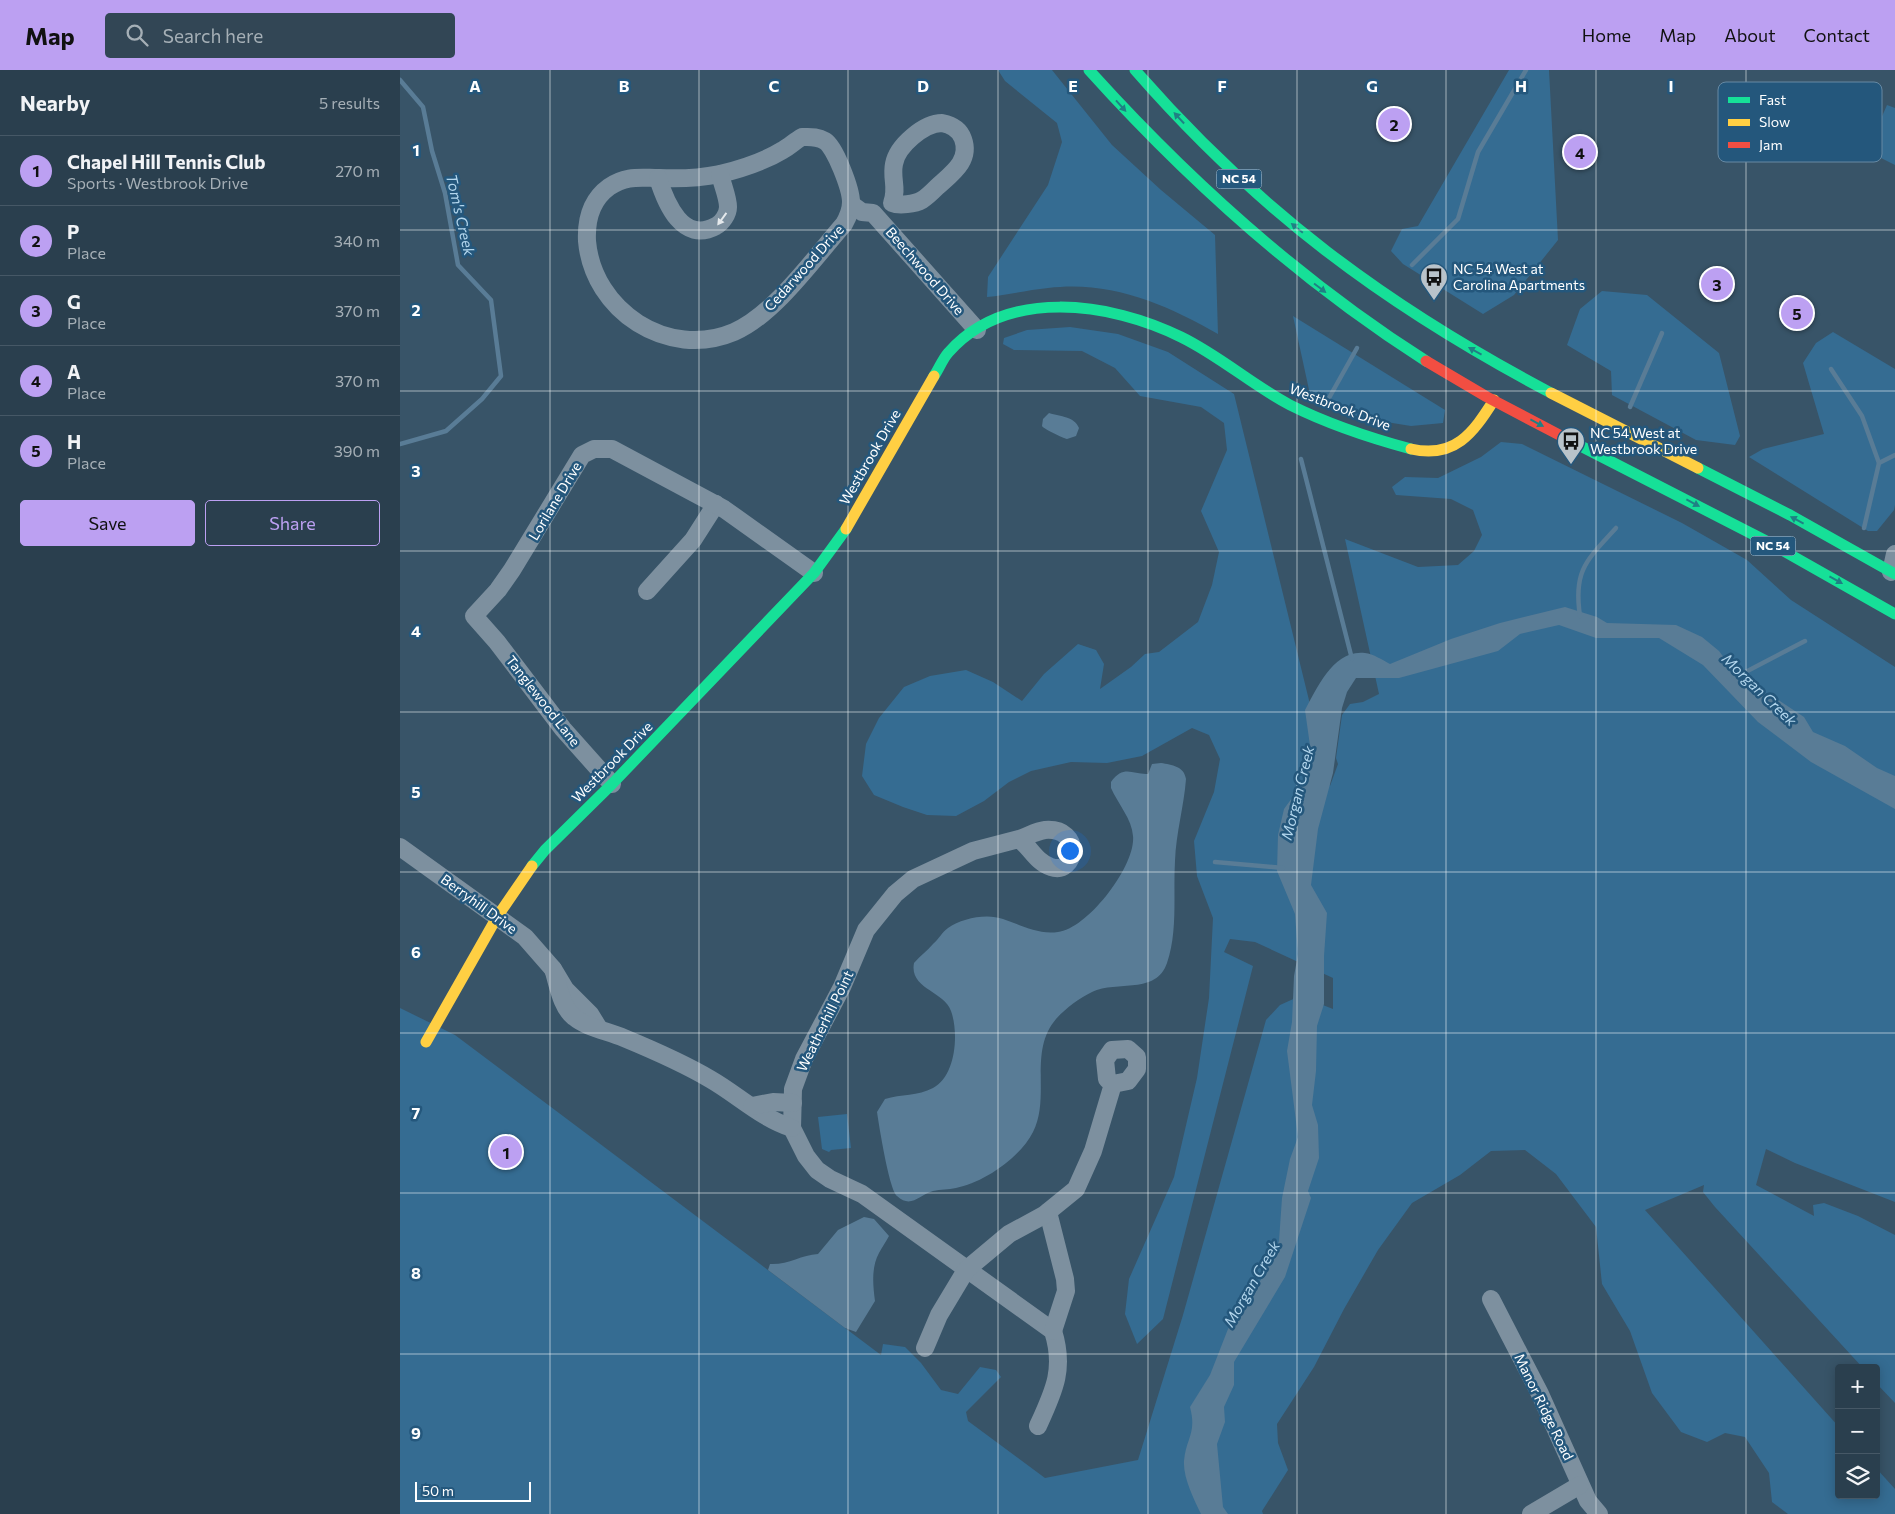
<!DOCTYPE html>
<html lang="en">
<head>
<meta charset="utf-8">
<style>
  :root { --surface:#2a3f4e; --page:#324655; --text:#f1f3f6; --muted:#a5afb6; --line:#465866; --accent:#bca0f2 }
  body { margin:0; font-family:Commissioner,sans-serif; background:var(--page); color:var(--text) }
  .controls { position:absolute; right:15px; bottom:15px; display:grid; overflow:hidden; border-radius:5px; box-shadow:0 2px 12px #0003 }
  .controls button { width:45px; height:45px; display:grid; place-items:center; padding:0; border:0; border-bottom:1px solid var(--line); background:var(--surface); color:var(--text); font:25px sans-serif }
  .scale { position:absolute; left:15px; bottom:12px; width:116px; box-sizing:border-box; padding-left:5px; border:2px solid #fff; border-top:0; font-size:14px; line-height:18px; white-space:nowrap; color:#fff; -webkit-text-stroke:4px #24577c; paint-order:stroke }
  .you { position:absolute; left:669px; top:780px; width:18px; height:18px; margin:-12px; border:4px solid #fff; border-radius:50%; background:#1a73e8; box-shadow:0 0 0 8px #1a73e833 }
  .badge { display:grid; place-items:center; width:32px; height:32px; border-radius:50%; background:var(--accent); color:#111; font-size:16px; font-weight:700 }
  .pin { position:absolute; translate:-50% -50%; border:2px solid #fff; box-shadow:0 1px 5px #0006 }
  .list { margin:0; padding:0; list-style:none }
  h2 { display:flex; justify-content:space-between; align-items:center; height:65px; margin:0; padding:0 20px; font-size:21px }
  h2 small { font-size:16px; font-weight:400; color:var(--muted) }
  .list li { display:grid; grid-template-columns:32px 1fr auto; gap:15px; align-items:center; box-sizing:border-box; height:70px; padding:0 20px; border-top:1px solid var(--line) }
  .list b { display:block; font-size:19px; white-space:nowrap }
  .list p { margin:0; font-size:16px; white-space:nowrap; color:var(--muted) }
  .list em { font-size:16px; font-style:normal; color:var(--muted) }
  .actions { display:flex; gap:10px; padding:15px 20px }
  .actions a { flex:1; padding:11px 0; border:1px solid var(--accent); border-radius:5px; text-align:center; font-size:18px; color:var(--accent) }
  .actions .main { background:var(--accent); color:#111 }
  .icon { flex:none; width:28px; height:28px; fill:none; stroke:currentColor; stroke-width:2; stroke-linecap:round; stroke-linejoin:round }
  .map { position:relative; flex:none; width:1495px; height:1444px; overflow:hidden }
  header { display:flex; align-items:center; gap:30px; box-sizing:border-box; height:70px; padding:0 25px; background:var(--accent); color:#111 }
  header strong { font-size:24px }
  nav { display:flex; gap:28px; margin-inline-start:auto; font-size:18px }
  .search { width:350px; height:45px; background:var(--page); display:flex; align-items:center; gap:12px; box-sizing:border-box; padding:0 18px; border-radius:5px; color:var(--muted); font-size:19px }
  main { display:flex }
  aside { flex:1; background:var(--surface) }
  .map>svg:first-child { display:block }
  .green { fill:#356c92 }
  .water { fill:#597c96 }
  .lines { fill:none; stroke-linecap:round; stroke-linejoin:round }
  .stream { stroke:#597c96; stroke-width:4.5 }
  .street { stroke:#7d909f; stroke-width:18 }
  .fast { stroke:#16e098; stroke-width:11 }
  .slow { stroke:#ffcf43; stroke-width:11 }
  .jam { stroke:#f24e42; stroke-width:11 }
  .oneway { fill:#208084 }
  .oneway2 { fill:#e5e9ec }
  .grid { fill:none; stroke:#fff; stroke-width:1; stroke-opacity:0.55 }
  .labels { text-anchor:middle; stroke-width:5; stroke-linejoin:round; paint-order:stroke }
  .shield { fill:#24577c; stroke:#bdcdd8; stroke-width:1 }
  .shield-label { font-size:12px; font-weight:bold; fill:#fff }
  .street-label { font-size:14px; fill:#fff; stroke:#24577c }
  .poi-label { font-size:14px; fill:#fff; stroke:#24577c; text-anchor:start }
  .water-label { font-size:15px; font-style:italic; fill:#b3d6ed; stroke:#24577c }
  .key { fill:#24577c; stroke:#6689a3; stroke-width:1 }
  .key-label { font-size:14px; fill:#fff }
  .grid-label { font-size:16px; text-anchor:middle; font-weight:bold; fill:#fff; stroke:#24577c; stroke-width:5; stroke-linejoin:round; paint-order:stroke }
</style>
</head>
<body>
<header>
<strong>Map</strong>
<div class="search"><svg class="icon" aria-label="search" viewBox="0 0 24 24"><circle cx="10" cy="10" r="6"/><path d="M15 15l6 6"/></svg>Search here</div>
<nav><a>Home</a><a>Map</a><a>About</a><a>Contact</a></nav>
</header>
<main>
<aside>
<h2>Nearby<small>5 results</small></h2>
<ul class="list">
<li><span class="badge">1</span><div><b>Chapel Hill Tennis Club</b><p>Sports · Westbrook Drive</p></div><em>270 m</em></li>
<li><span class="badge">2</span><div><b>P</b><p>Place</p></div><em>340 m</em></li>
<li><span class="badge">3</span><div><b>G</b><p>Place</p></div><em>370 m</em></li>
<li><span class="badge">4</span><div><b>A</b><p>Place</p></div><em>370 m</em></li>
<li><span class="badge">5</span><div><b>H</b><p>Place</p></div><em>390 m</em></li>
</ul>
<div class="actions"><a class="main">Save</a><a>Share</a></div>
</aside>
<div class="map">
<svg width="1495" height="1444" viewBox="0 0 1495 1444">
  <rect width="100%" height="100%" fill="#385468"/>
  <!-- green -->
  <g class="green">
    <path d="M598,0H652L712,75L761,120L815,165L818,264C766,234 710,210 648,218C628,220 608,225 587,227L588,207L648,115L662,72L657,53L605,11Z"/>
    <path d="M1109,0H1149L1158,170L1114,225L1083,244L1003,194L991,181L1002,159L1018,156Z"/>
    <path d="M1487,35L1495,38V95L1467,81Z"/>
    <path d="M1202,221L1247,225L1319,283L1340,366L1335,375L1296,370L1212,325L1211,301L1167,275L1180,239Z"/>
    <path d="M893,246L1045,340L1043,353L1011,356L961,348L911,329Z"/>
    <path d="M670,257L718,264L768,282L834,324L930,716L938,694L936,688L942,645L950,634L963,632L979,624L945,469L1018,497L1058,495L1074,481L1082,465L1073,440L1051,429L996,425L992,417L1005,407L1038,408L1081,387L1101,372L1122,374L1282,453L1347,490L1391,530L1495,597V1132L1395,1093L1366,1079L1356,1115L1414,1146L1413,1135L1424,1133L1458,1146L1495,1165V1333L1476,1313V1298H1463L1315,1137L1303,1122L1304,1115L1245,1140L1439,1357V1425H1476V1398L1495,1419V1444H1388L1372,1432L1369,1403L1345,1367L1325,1363L1307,1372L1281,1362L1252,1323L1230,1261L1202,1214L1196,1157L1156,1104L1125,1080L1091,1081L1060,1105L1012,1133L978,1180L944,1239L914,1297L877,1354L878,1373L888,1400L862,1441L863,1444H0V938L55,965L481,1285L483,1274L505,1277L521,1293L541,1320L558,1324L580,1297L596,1300L601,1307L566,1342L568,1351L645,1408L738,1390L783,1245L866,950L880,935L900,926L933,939V908L855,872L830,869L824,882L853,896L763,1249L737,1274L725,1244L729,1209L774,1107L797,1008L809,928L813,848L797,806L794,771L814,722L820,689L809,665L792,658L742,686L707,693L671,692L631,701L609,712L584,731L556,746L527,745L503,737L474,725L462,706L466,674L479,648L504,617L530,606L566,600L593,612L622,631L644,604L678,574L696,580L704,594L700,619L731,597L745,584L759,582L798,552L812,515L819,482L801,441L827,380L824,353L801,337L740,326L715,298L682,281L614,280L603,274L604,268L627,260Z"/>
    <path d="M1433,262L1495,299V435L1494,440L1477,461H1468L1349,387L1363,379L1424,364L1403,293L1416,273Z"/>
    <path d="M447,1044L451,1078L431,1080L429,1082L422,1079L418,1047Z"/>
  </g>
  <!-- water -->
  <g class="water">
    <path d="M649,343C661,347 674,346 679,358L676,366L667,369C663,368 644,359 642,356L643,349Z"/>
    <path d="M1165,537L1197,547L1207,553L1276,555L1302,567L1319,581L1334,601L1350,616L1377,629L1404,647L1413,662L1445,676L1477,698L1495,706V739L1411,692L1358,652L1303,595L1259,568H1196L1159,555L1120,564L1098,581L999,608H956L947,622L942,638L933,703L918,759L911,815L927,843L924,886V934L917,956L916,1001L912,1035L918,1055L919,1088L908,1121L911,1128L885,1207L834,1292V1315L824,1337L825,1352L817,1374L823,1437L828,1444H801C794,1429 783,1408 784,1391C786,1368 797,1363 790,1337L810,1305L828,1259L864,1205L879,1171L882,1128L890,1089L898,1067L887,981L892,952L894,906L898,884L895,844L877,801L878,765L884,739L900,717L912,690L905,640C917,618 934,579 965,583C973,584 983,590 990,594L1051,569L1100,553Z"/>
    <path d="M761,693C772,695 784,696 786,709C784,736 776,763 775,791C773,824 778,861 767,893C756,925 718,910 692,922C679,928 665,939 656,949C628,982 651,1026 633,1062C620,1088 583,1113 556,1118C548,1120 541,1119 533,1121C519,1125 511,1139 497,1126C489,1119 479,1055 477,1042L485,1029C501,1024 518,1026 533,1018C556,1006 559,963 551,941C544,921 509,919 514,893C520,886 527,881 533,874C539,869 542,862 548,858C562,848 587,843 603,849C621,855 638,865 658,862C687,859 736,796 733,766C732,749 718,734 711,718V712C724,694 733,705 748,704L752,694Z"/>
    <path d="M464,1147L474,1149L489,1166C486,1172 482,1177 479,1183C471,1198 473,1215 475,1231L456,1262L445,1258L368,1200L370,1194C388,1195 401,1185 418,1184L438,1160Z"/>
  </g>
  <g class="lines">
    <!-- stream -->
    <g class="stream">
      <path d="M0,10L23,37L32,81L45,123L58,195L91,230L101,306L82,329L46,361L0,374"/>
      <path d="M1012,195L1058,149L1078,82L1126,0"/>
      <path d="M1431,299L1462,346L1479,393"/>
      <path d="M929,328L957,278"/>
      <path d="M1230,337L1262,263"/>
      <path d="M901,389L952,589"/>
      <path d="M1464,458L1479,393L1495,385"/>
      <path d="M1180,546C1173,500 1187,490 1216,458"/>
      <path d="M1334,608L1405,571"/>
      <path d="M815,792L883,798"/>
    </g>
    <!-- street -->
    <g class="street">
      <path d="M542,53C552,55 560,60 563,69C571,91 551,104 537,117C533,121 527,127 522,130C515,134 499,136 492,133C498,118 491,109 494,94C497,76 524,53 542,53Z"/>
      <path d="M402,67C410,67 417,66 425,71C435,77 451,119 451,132C451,140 448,147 444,154C415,187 374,245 334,262C268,290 193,241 187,171C186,150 191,130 209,117C226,105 240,108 259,108C279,109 300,108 320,104C341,99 365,91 383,80C390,76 395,71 402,67Z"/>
      <path d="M258,108C266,134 283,174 316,156C322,153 328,144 328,137C328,127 322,114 320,104"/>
      <path d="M451,134L462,142L473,143L577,260"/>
      <path d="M1491,502L1495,484"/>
      <path d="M247,521L293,470L316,434"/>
      <path d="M212,714L163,659L97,572L74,546L98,520L112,500L182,385L194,379H212L324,439L414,503"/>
      <path d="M619,769C628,766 637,761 645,760C684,757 676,806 651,797C636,792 631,778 619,769L573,781L513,809L495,824L466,860L442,917L404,989L393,1019L392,1058L406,1086L417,1100L430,1109L462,1124L653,1261C665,1299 654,1321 638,1356"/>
      <path d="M0,777L125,867L153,899L165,919L190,944L198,957"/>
      <path d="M153,899C158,914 161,937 174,947C187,958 208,961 224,968C253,980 283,993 310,1009C338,1025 361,1048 392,1058"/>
      <path d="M352,1036L373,1032L393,1033"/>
      <path d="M648,1142L665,1209L666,1221L653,1261"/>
      <path d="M1091,1229L1140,1324L1188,1431L1199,1444"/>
      <path d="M525,1278L539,1245L566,1200L609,1164L644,1145L676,1119L693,1081L713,1014L728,1011L737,999V987L728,979L712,980L705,990L707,1009L713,1014"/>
      <path d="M1131,1444L1180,1415"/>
    </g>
    <!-- fast -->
    <g class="fast">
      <path d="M689,0C790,112 899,210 1026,291"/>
      <path d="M735,0C858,141 986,236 1151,323"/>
      <path d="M534,306C539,299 542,290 548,283C606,217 710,232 781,267C820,286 852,315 890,335C928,354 970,368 1011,379"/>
      <path d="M1167,369L1366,471L1495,544"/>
      <path d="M1298,398L1390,445L1495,504"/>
      <path d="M132,796L145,780L212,714L414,503L446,459"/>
    </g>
    <!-- slow -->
    <g class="slow">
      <path d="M1151,323L1298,398"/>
      <path d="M1011,379C1055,389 1073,363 1094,330"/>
      <path d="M446,459L534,306"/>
      <path d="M26,972L97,847L132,796"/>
    </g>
    <!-- jam -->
    <path class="jam" d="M1026,291L1087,327L1167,369"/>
  </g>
  <!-- one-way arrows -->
  <defs><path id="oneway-solid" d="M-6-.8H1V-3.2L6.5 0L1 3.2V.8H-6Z" transform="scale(1.25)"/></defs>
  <g class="oneway">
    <use href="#oneway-solid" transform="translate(721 36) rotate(48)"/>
    <use href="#oneway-solid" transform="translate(779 48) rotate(-133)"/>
    <use href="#oneway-solid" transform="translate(897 158) rotate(-141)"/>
    <use href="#oneway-solid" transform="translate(920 218) rotate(37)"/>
    <use href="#oneway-solid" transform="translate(1075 281) rotate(-151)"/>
    <use href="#oneway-solid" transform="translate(1137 353) rotate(28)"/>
    <use href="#oneway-solid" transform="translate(1293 433) rotate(28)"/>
    <use href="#oneway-solid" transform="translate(1397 450) rotate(-152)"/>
    <use href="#oneway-solid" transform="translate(1436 510) rotate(29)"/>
  </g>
  <use class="oneway2" href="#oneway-solid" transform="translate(322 149) rotate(126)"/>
  <!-- grid -->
  <path class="grid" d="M150,0V1444M299,0V1444M448,0V1444M598,0V1444M748,0V1444M897,0V1444M1046,0V1444M1196,0V1444M1346,0V1444M0,160H1495M0,321H1495M0,481H1495M0,642H1495M0,802H1495M0,963H1495M0,1123H1495M0,1284H1495"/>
  <!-- icons -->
  <defs>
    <g id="bus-pin" transform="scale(1.4375)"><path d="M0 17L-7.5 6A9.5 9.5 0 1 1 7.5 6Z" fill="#b9c3ca" stroke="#24577c"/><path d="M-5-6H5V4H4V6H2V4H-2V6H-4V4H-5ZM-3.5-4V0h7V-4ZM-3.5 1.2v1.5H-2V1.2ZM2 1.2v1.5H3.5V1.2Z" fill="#111"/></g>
  </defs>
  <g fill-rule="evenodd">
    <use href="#bus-pin" x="1034" y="207"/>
    <use href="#bus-pin" x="1171" y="371"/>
  </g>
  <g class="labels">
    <!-- shield labels -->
    <g class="shield">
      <rect x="816.5" y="99.5" width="45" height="19" rx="4"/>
      <rect x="1350.5" y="466.5" width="45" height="19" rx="4"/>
    </g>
    <g class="shield-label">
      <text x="839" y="113">NC 54</text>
      <text x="1373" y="480">NC 54</text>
    </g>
    <!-- street labels -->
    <g class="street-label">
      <text transform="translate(404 198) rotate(-48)" y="5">Cedarwood Drive</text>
      <text transform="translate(525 201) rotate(49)" y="5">Beechwood Drive</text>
      <text transform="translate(940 337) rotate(21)" y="5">Westbrook Drive</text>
      <text transform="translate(470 387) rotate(-60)" y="5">Westbrook Drive</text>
      <text transform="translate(155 431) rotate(-59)" y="5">Lorilane Drive</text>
      <text transform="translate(143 631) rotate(52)" y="5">Tanglewood Lane</text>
      <text transform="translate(212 692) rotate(-45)" y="5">Westbrook Drive</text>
      <text transform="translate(79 834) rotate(36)" y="5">Berryhill Drive</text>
      <text transform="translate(425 951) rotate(-64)" y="5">Weatherhill Point</text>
      <text transform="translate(1144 1337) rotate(64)" y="5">Manor Ridge Road</text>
    </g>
    <!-- poi labels -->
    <g class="poi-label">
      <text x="1053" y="204">NC 54 West at<tspan x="1053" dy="16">Carolina Apartments</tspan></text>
      <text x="1190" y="368">NC 54 West at<tspan x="1190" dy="16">Westbrook Drive</tspan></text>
    </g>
    <!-- water labels -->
    <g class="water-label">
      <text transform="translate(60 145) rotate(77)" y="5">Tom's Creek</text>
      <text transform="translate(1359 620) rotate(44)" y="5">Morgan Creek</text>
      <text transform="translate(898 723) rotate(-76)" y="5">Morgan Creek</text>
      <text transform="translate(852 1214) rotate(-60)" y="5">Morgan Creek</text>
    </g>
  </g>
  <!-- legend -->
  <rect x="1318" y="12" width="164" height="80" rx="8" class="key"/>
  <rect x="1328" y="27" width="22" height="6" fill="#16e098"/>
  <rect x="1328" y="49" width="22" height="7" fill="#ffcf43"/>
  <rect x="1328" y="72" width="22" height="6" fill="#f24e42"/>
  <g class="key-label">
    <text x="1359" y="35">Fast</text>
    <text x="1359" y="57">Slow</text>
    <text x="1359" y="80">Jam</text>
  </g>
  <g class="grid-label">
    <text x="75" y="22">A</text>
    <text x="224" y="22">B</text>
    <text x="374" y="22">C</text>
    <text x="523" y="22">D</text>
    <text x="673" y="22">E</text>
    <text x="822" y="22">F</text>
    <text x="972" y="22">G</text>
    <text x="1121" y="22">H</text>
    <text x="1271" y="22">I</text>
    <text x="16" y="86">1</text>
    <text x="16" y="246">2</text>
    <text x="16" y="407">3</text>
    <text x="16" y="567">4</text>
    <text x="16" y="728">5</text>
    <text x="16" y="888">6</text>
    <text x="16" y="1049">7</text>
    <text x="16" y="1209">8</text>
    <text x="16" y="1369">9</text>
  </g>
</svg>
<div class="controls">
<button>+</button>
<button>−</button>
<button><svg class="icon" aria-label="layers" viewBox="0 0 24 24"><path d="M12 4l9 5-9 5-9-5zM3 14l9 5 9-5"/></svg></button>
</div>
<div class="scale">50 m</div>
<div class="you"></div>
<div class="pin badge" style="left:106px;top:1082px">1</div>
<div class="pin badge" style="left:994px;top:54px">2</div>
<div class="pin badge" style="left:1317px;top:214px">3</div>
<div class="pin badge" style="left:1180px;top:82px">4</div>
<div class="pin badge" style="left:1397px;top:243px">5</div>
</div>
</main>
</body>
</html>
